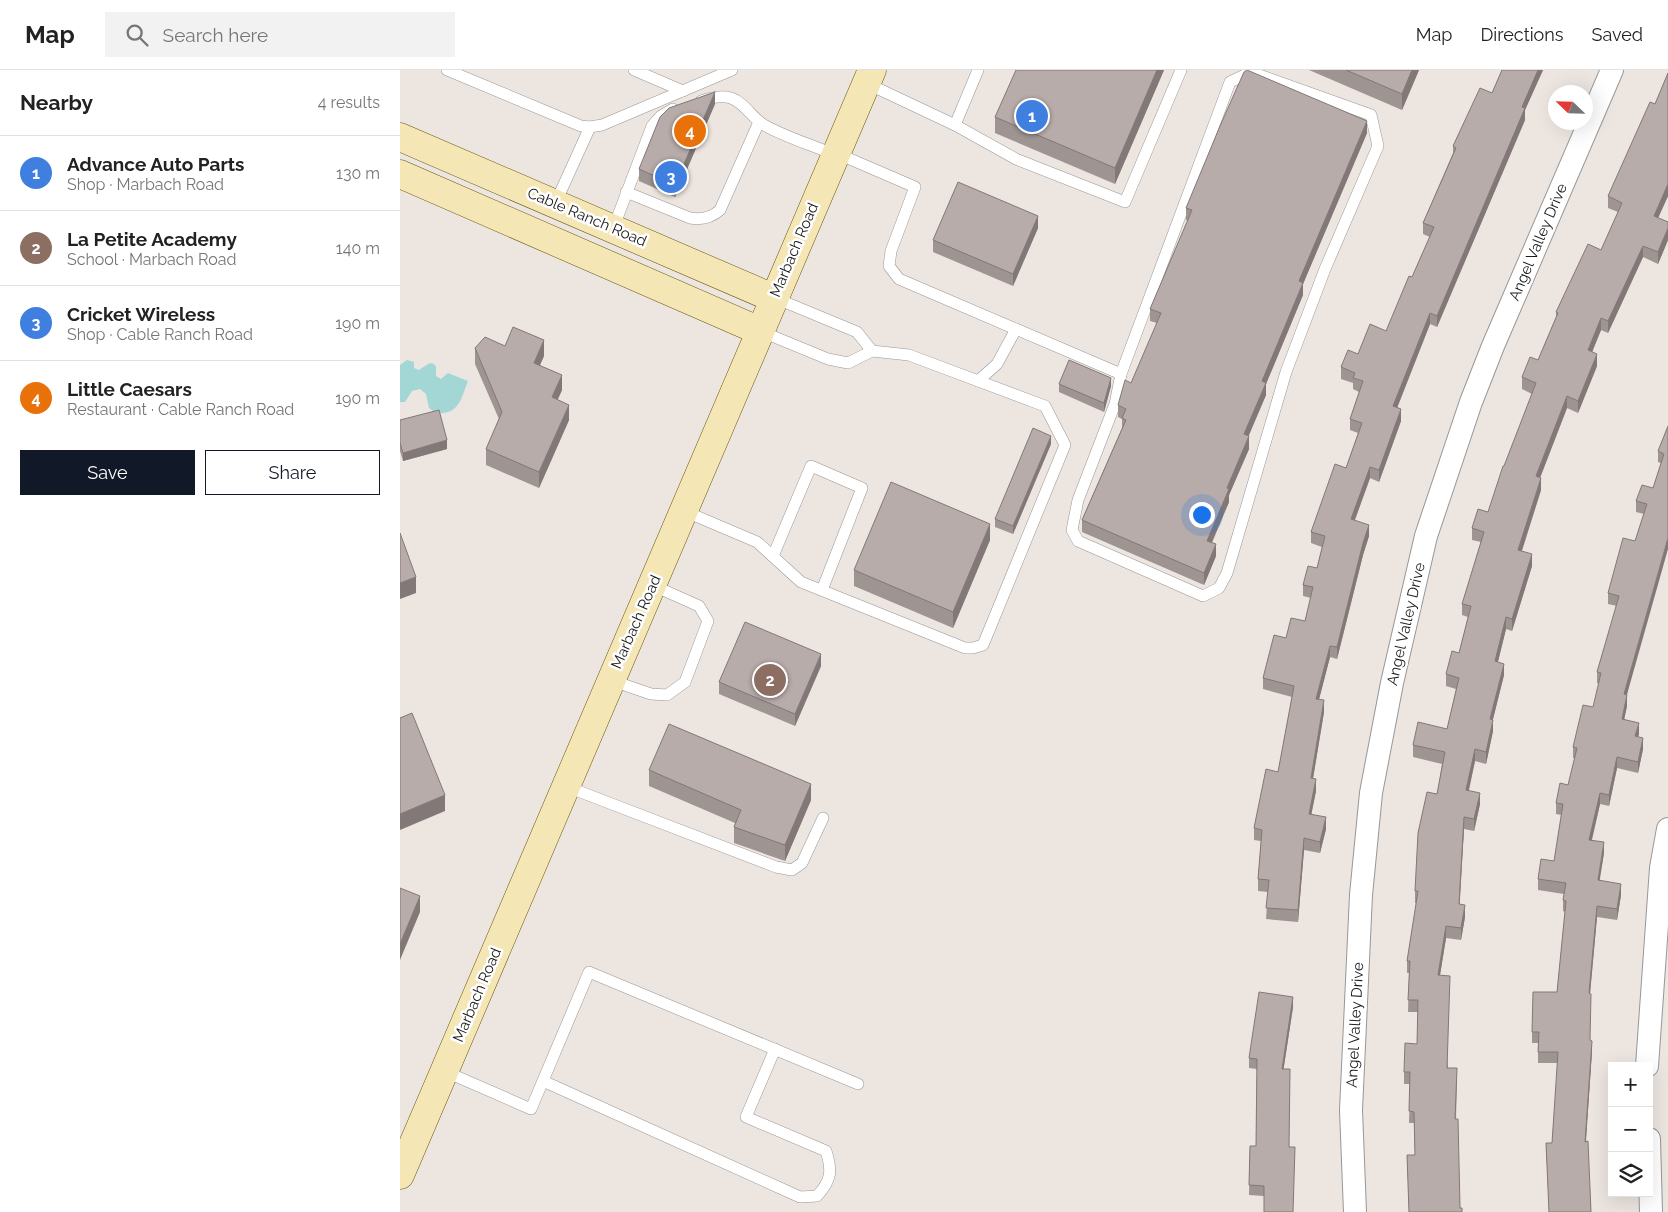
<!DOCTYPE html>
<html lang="en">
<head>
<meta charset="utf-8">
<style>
  :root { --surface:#fff; --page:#f2f2f2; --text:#222; --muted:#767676; --line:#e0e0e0; --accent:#111827 }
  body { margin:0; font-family:Raleway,sans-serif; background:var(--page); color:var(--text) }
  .controls { position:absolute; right:15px; bottom:15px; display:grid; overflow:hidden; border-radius:0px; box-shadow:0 5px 20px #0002 }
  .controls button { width:45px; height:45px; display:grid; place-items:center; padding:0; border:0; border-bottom:1px solid var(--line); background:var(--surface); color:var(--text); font:25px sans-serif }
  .compass { position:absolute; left:1148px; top:15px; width:45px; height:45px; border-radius:50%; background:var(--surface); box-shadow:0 5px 20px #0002; rotate:293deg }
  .you { position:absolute; left:801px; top:444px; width:18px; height:18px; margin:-12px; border:4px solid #fff; border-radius:50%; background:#1a73e8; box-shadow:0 0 0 8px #1a73e833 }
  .badge { display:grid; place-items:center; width:32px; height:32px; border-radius:50%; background:var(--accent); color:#fff; font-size:16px; font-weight:700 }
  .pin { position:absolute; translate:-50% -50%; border:2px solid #fff; box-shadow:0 1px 5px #0006 }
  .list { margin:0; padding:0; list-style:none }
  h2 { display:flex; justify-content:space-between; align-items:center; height:65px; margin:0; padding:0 20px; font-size:21px }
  h2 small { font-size:16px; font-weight:400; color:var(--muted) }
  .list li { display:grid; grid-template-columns:32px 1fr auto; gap:15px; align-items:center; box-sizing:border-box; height:75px; padding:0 20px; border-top:1px solid var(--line) }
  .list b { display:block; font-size:19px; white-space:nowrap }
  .list p { margin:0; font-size:16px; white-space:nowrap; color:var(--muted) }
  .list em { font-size:16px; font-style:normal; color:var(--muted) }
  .actions { display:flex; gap:10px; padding:15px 20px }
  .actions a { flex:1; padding:11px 0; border:1px solid var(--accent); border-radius:0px; text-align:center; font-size:18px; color:var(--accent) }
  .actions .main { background:var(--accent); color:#fff }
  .icon { flex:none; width:28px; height:28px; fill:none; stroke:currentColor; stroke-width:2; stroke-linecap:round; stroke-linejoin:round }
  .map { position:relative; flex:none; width:1268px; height:1142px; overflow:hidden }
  header { display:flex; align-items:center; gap:30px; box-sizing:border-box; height:70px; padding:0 25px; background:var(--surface); border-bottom:1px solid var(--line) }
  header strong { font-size:24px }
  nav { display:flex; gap:28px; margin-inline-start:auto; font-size:18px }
  .search { width:350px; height:45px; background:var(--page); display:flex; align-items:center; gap:12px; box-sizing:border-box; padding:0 18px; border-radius:0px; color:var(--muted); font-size:19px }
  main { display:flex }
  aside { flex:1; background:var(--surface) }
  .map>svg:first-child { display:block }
  .water { fill:#a3d7d5 }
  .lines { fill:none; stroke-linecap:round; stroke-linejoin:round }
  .lane-casing { stroke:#979797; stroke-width:12 }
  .street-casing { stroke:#979797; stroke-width:24 }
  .secondary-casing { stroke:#68590b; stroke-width:29 }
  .lane { stroke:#fff; stroke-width:11 }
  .street { stroke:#fff; stroke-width:22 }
  .secondary { stroke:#f5e6b5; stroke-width:28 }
  .wall { fill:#9e9492 }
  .shaded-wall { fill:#817877 }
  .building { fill:#b8acaa; stroke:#817877 }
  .labels { text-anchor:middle; stroke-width:5; stroke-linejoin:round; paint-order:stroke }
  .street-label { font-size:15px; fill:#1a1a1a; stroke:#fff }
</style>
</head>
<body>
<header>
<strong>Map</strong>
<div class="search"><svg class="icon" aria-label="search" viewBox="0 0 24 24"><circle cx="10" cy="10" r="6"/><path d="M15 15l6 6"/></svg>Search here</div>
<nav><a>Map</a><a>Directions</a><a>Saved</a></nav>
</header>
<main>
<aside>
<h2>Nearby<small>4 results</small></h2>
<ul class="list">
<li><span class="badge" style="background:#3f7fe0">1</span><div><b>Advance Auto Parts</b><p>Shop · Marbach Road</p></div><em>130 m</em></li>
<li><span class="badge" style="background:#8d6e63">2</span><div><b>La Petite Academy</b><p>School · Marbach Road</p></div><em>140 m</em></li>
<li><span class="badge" style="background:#3f7fe0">3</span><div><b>Cricket Wireless</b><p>Shop · Cable Ranch Road</p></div><em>190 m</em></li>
<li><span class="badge" style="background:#e8710a">4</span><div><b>Little Caesars</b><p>Restaurant · Cable Ranch Road</p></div><em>190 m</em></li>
</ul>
<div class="actions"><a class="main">Save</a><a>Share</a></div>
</aside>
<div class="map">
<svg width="1268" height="1142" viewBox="0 0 1268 1142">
  <rect width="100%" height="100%" fill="#ece5e0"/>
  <!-- water -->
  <path class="water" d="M7,290L14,292V298L19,300L28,294L32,293L36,296V306L41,309L48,303L68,311C61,329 59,345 36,343L29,338L26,324L20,319L12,321L5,332H0V295Z"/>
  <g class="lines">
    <!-- lane casing -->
    <g class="lane-casing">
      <g id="lane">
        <path d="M47,0L181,56L190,57L202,55L332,0"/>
        <path d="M234,0L283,21"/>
        <path d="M851,2L971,45L978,76L925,199L886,302L827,503L819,518L803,526L678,471L672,460L678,430L715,334L721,304L830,12Z"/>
        <path d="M466,13L555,55L616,89L725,132L781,0"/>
        <path d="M301,31C311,28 320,25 331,28C345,33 351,47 364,55C385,67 412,75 435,85"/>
        <path d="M555,55L578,0"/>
        <path d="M436,83L515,117L491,181L489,196L499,209L721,304"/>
        <path d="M226,122L290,148C301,150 311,148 320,140L359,52"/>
        <path d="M155,134L190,57"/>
        <path d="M213,159L252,56L261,46L273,39"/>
        <path d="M375,228L457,262L472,281"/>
        <path d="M578,311L597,294L616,259"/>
        <path d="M284,441L357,472L401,512L565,578H573L583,575L665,375L645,336L509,285L472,281L448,293L428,289L360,261"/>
        <path d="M373,486L411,396L462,418L422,520"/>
        <path d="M210,610L251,624L267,625L285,612L308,551L299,536L252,515"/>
        <path d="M165,716L376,797L392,800L402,793L423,748"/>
        <path d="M44,1001L131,1039L189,902L458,1014"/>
        <path d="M143,1011L400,1127L417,1126C432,1110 432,1100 426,1081L346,1047L375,979"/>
      </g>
    </g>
    <!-- street casing -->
    <g class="street-casing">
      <g id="street">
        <path d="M1247,996L1261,798L1268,759"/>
        <path d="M1249,1069L1251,1142"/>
        <path d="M955,1142L951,1040L961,825L971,723L992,613L1026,466L1071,332L1093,276L1212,0"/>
      </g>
    </g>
    <!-- secondary casing -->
    <g class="secondary-casing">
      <g id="secondary">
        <path d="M0,67L373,228"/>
        <path d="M0,104L360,261"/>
        <path d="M0,1105L472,0"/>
      </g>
    </g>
    <!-- lane -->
    <use href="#lane" class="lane"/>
    <!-- street -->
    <use href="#street" class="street"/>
    <!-- secondary -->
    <use href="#secondary" class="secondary"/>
  </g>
  <!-- wall -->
  <g class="wall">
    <path d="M764,0L715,114L595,63V47Z"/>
    <path d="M909,0H1019L1002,40Z"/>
    <path d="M1102,0H1143L1125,40V50L1037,257L1030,254L997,338L1001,351L979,412L970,408L955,450L969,466L963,485L937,589L930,587L919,629L924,642L913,709L916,721L911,745L926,759L920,783L904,780L898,852L866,849L868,822L858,821V809L861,771L854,770V758L878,702L892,627L863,619V608L886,568L905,551L911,528L903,526V515L917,498L922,477L911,473V462L946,398L958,363L950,360V349L959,322L953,319V313L941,309V297L986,261L1012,207L1030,167L1023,164V153L1053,83V76L1092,23Z"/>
    <path d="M1268,3V126L1258,148L1268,152V170L1258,194L1243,187L1208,263L1201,260L1192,282L1197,296L1178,343L1167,338L1140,408L1141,420L1122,481L1132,496L1112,561L1106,559L1098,592L1104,605L1093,649V661L1086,694L1075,691L1069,720L1080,734L1074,761L1064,759L1059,834L1065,847L1061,870L1046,868L1040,905L1048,998L1057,1010L1056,1049L1060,1138L1062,1142H1009L1007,1085H1015L1014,1053H1009L1010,1014H1004V1002L1017,974L1018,942H1008L1009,903H1007V891L1017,833H1015V821L1037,724L1042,694L1013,687V675L1047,659L1056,619L1046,616V604L1059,583L1068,547L1062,545V534L1081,472L1072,470V458L1088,442L1132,324L1122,319V307L1138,290L1156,247V242L1201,180L1218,142L1208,138V126L1255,34Z"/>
    <path d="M315,34L275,127L239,111V99Z"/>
    <path d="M967,63L903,214V225L866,314V325L848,366L849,379L829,425V432L812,473L816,486L804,515L682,462V450L722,358V349L718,347V335L731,313L757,253L750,251V239L788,151L786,150V138Z"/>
    <path d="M638,158L613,216L533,182V170Z"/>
    <path d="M105,276L144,286L140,295L162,320L157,330L169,350L139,418L86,395V379L99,349L75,294V278Z"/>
    <path d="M659,314L711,316L704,342L659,322Z"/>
    <path d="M0,350L47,379L3,391L0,381Z"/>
    <path d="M1268,356L1227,625V636L1224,649L1239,664L1238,667L1243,679L1238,703L1217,698L1209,736L1200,734L1192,770L1204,783L1199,810L1221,825L1217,850L1197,847L1190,924V970L1192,981L1186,1072L1191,1142H1149L1146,1073H1152L1158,993H1138V973H1132V962L1157,922L1165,842L1163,841V830L1164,824L1138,820V809L1154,791L1162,745L1156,744V733L1168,715L1175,688H1173V677L1193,637L1199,614L1197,613V602L1217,536L1208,534V523L1235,471L1244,444L1236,442V431L1253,418L1261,393L1258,392V381Z"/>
    <path d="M651,374L613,464L595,457V449Z"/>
    <path d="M590,470L553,558L454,516V500Z"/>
    <path d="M421,596L395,656L319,624V612Z"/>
    <path d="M249,700L411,730L385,791L334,773V757L335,753L249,716Z"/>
    <path d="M893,937L864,1126L849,1125L850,1076H856L857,999L849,998V988Z"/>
  </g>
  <!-- shaded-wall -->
  <g class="shaded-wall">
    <path d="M757,0H764L715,114V98Z"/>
    <path d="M1012,0H1019L1002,40V24Z"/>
    <path d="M1138,0H1143L1125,40V50L1037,257V246L1122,37Z"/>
    <path d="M315,22V34L275,127V115Z"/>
    <path d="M967,51V63L903,214V225L866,314V325L844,377V364L862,311L899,211Z"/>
    <path d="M1268,114V126L1254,157V146Z"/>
    <path d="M638,146V158L613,216V204Z"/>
    <path d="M1268,158V170L1258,194V182Z"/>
    <path d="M1243,176V187L1208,263V251Z"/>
    <path d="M1030,243V254L993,348V336Z"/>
    <path d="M1201,248V260L1188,292V280Z"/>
    <path d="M144,270V286L134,308V293Z"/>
    <path d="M1197,284V296L1178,343V331Z"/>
    <path d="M162,305V320L152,343V327Z"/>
    <path d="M711,308V316L704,342V333Z"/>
    <path d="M1167,326V338L1136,418V406Z"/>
    <path d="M169,335V350L139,418V402Z"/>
    <path d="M1001,339V351L979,412V400Z"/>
    <path d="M651,366V374L613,464V456Z"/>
    <path d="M849,366V379L829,425V432L807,483V471L827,418Z"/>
    <path d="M47,370V379L3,391V383Z"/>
    <path d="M970,397V408L951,460V449Z"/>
    <path d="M1141,408V420L1118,492V480Z"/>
    <path d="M590,454V470L553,558V542Z"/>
    <path d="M969,455V466L963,485L937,589V577L963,473Z"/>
    <path d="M1268,468V479L1224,635V624Z"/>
    <path d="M816,474V486L804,515V503Z"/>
    <path d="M1132,484V496L1112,561V549Z"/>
    <path d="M16,507V523L0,529V513Z"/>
    <path d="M1106,547V559L1095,603V591Z"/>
    <path d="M930,576V587L916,641V629Z"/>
    <path d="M421,584V596L395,656V644Z"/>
    <path d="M1104,594V605L1090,661V649Z"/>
    <path d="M1227,625V636L1222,660V649Z"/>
    <path d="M924,630V642L911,720V708Z"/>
    <path d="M1093,650V661L1086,694V682Z"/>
    <path d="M1239,653V664L1235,677V666Z"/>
    <path d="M1243,668V679L1238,703V692Z"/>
    <path d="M1075,679V691L1066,732V720Z"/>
    <path d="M1217,687V698L1209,736V725Z"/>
    <path d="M916,709V721L909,756V744Z"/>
    <path d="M411,714V730L385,791V775Z"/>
    <path d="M1080,723V734L1074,761V749Z"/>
    <path d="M1200,723V734L1189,781V770Z"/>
    <path d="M45,725V741L0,760V744Z"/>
    <path d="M926,747V759L920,783V772Z"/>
    <path d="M1064,747V759L1059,846V834Z"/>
    <path d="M904,768V780L898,852V840Z"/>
    <path d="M1204,772V783L1198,821V810Z"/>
    <path d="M1221,814V825L1217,850V839Z"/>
    <path d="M20,826V842L0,890V874Z"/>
    <path d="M1065,835V847L1061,870V858Z"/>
    <path d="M1197,836V847L1189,934V923Z"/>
    <path d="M1046,856V868L1038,917V905Z"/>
    <path d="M893,927V937L882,1009V999Z"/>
    <path d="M1192,971V981L1185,1082V1072Z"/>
  </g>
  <!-- building -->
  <g class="building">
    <path d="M616,0H757L715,98L595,47Z"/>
    <path d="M847,0L967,51L899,211L903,213L862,311L866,313L844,364L849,366L827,418L829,419L807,471L816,474L804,503L682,450L726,350L722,348L726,339L718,335L725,310L731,313L761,243L750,239L792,140L786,138L820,56L844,2Z"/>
    <path d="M946,0H1012L1002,24Z"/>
    <path d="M1102,0H1138L1122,37L1125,38L1037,246L1030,243L993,336L1001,339L979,400L970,397L951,449L969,455L963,473L937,577L930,576L916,629L924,630L911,708L916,709L909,744L926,747L920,772L904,768L898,840L866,838L869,810L858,809L862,760L854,758L866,699L878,702L894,616L863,608L874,565L886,568L891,548L905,551L913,517L903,515L908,496L917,498L925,466L911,462L935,394L946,398L962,353L950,349L963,311L953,308L955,303L941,297L948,280L958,284L970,254L986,261L1009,206L1012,207L1034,157L1023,153L1056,78L1053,76L1080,18L1092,23Z"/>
    <path d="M1268,3V114L1254,146L1268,152V158L1258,182L1243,176L1208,251L1201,248L1188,280L1197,284L1178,331L1167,326L1136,406L1141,408L1118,480L1132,484L1112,549L1106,547L1095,591L1104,594L1090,649L1093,650L1086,682L1075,679L1066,720L1080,723L1074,749L1064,747L1059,834L1065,835L1061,858L1046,856L1038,905L1050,906L1047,998H1057L1055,1049H1058L1060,1138H1062V1142H1009L1007,1085H1015L1014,1042L1009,1041L1010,1002H1004L1005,973L1017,974L1018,930H1008L1010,891H1007L1018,821H1015L1018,763L1027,722L1037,724L1045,682L1013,675L1018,652L1047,659L1059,608L1046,604L1052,581L1059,583L1071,536L1062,534L1084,462L1072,458L1078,439L1088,442L1103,396H1104L1136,313L1122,307L1130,287L1138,290L1158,243L1156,242L1188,174L1201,180L1222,133L1208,126L1250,32L1255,34Z"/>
    <path d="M315,22L275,115L239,99L260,47L269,38Z"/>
    <path d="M558,112L638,146L613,204L533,170Z"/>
    <path d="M113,257L144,270L134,293L162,305L152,327L169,335L139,402L86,379L102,342L75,278L85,267L105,276Z"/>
    <path d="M669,290L711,308L704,333L659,314Z"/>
    <path d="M39,340L47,370L3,383L0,373V350Z"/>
    <path d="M1268,356V468L1224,624L1227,625L1222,649L1239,653L1235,666L1243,668L1238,692L1217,687L1209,725L1200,723L1189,770L1204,772L1198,810L1221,814L1217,839L1197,836L1189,923L1191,924L1190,970L1192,971L1185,1072L1188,1071L1191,1142H1149L1146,1073H1152L1158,982H1138L1139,962H1132L1133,922H1157L1166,831L1163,830L1166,813L1138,809L1141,789L1154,791L1163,734L1156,733L1160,713L1168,715L1177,678L1173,677L1183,635L1193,637L1201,603L1197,602L1219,526L1208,523L1223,468L1235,471L1247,434L1236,431L1242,415L1253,418L1264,384L1258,381Z"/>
    <path d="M633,358L651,366L613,456L595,449Z"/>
    <path d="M491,412L590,454L553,542L454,500Z"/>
    <path d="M0,463L16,507L0,513Z"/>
    <path d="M345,552L421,584L395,644L319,612Z"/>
    <path d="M12,643L45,725L0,744V648Z"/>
    <path d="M269,654L411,714L385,775L334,757L341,740L249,700Z"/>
    <path d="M0,818L20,826L0,874Z"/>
    <path d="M859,922L893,927L882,999H890L889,1077H895L893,1142H864V1116L849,1115L850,1076H856L857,989L849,988Z"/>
  </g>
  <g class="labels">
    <!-- street labels -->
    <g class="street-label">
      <text transform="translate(187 147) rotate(23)" y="5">Cable Ranch Road</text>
      <text transform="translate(1138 172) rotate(-67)" y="5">Angel Valley Drive</text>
      <text transform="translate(394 180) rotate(-67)" y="5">Marbach Road</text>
      <text transform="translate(236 552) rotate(-66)" y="5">Marbach Road</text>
      <text transform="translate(1006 554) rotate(-77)" y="5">Angel Valley Drive</text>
      <text transform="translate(77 925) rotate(-67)" y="5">Marbach Road</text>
      <text transform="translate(955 955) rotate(-87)" y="5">Angel Valley Drive</text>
    </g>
  </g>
</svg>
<div class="controls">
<button>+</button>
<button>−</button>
<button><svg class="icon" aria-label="layers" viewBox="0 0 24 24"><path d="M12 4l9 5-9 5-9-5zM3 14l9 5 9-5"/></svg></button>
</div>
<svg class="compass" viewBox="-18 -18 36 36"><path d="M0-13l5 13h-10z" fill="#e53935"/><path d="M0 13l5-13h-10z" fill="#767676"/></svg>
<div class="you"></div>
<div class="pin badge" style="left:632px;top:46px;background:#3f7fe0">1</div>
<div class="pin badge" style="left:370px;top:610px;background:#8d6e63">2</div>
<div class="pin badge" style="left:271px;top:107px;background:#3f7fe0">3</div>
<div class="pin badge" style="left:290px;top:61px;background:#e8710a">4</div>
</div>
</main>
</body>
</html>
